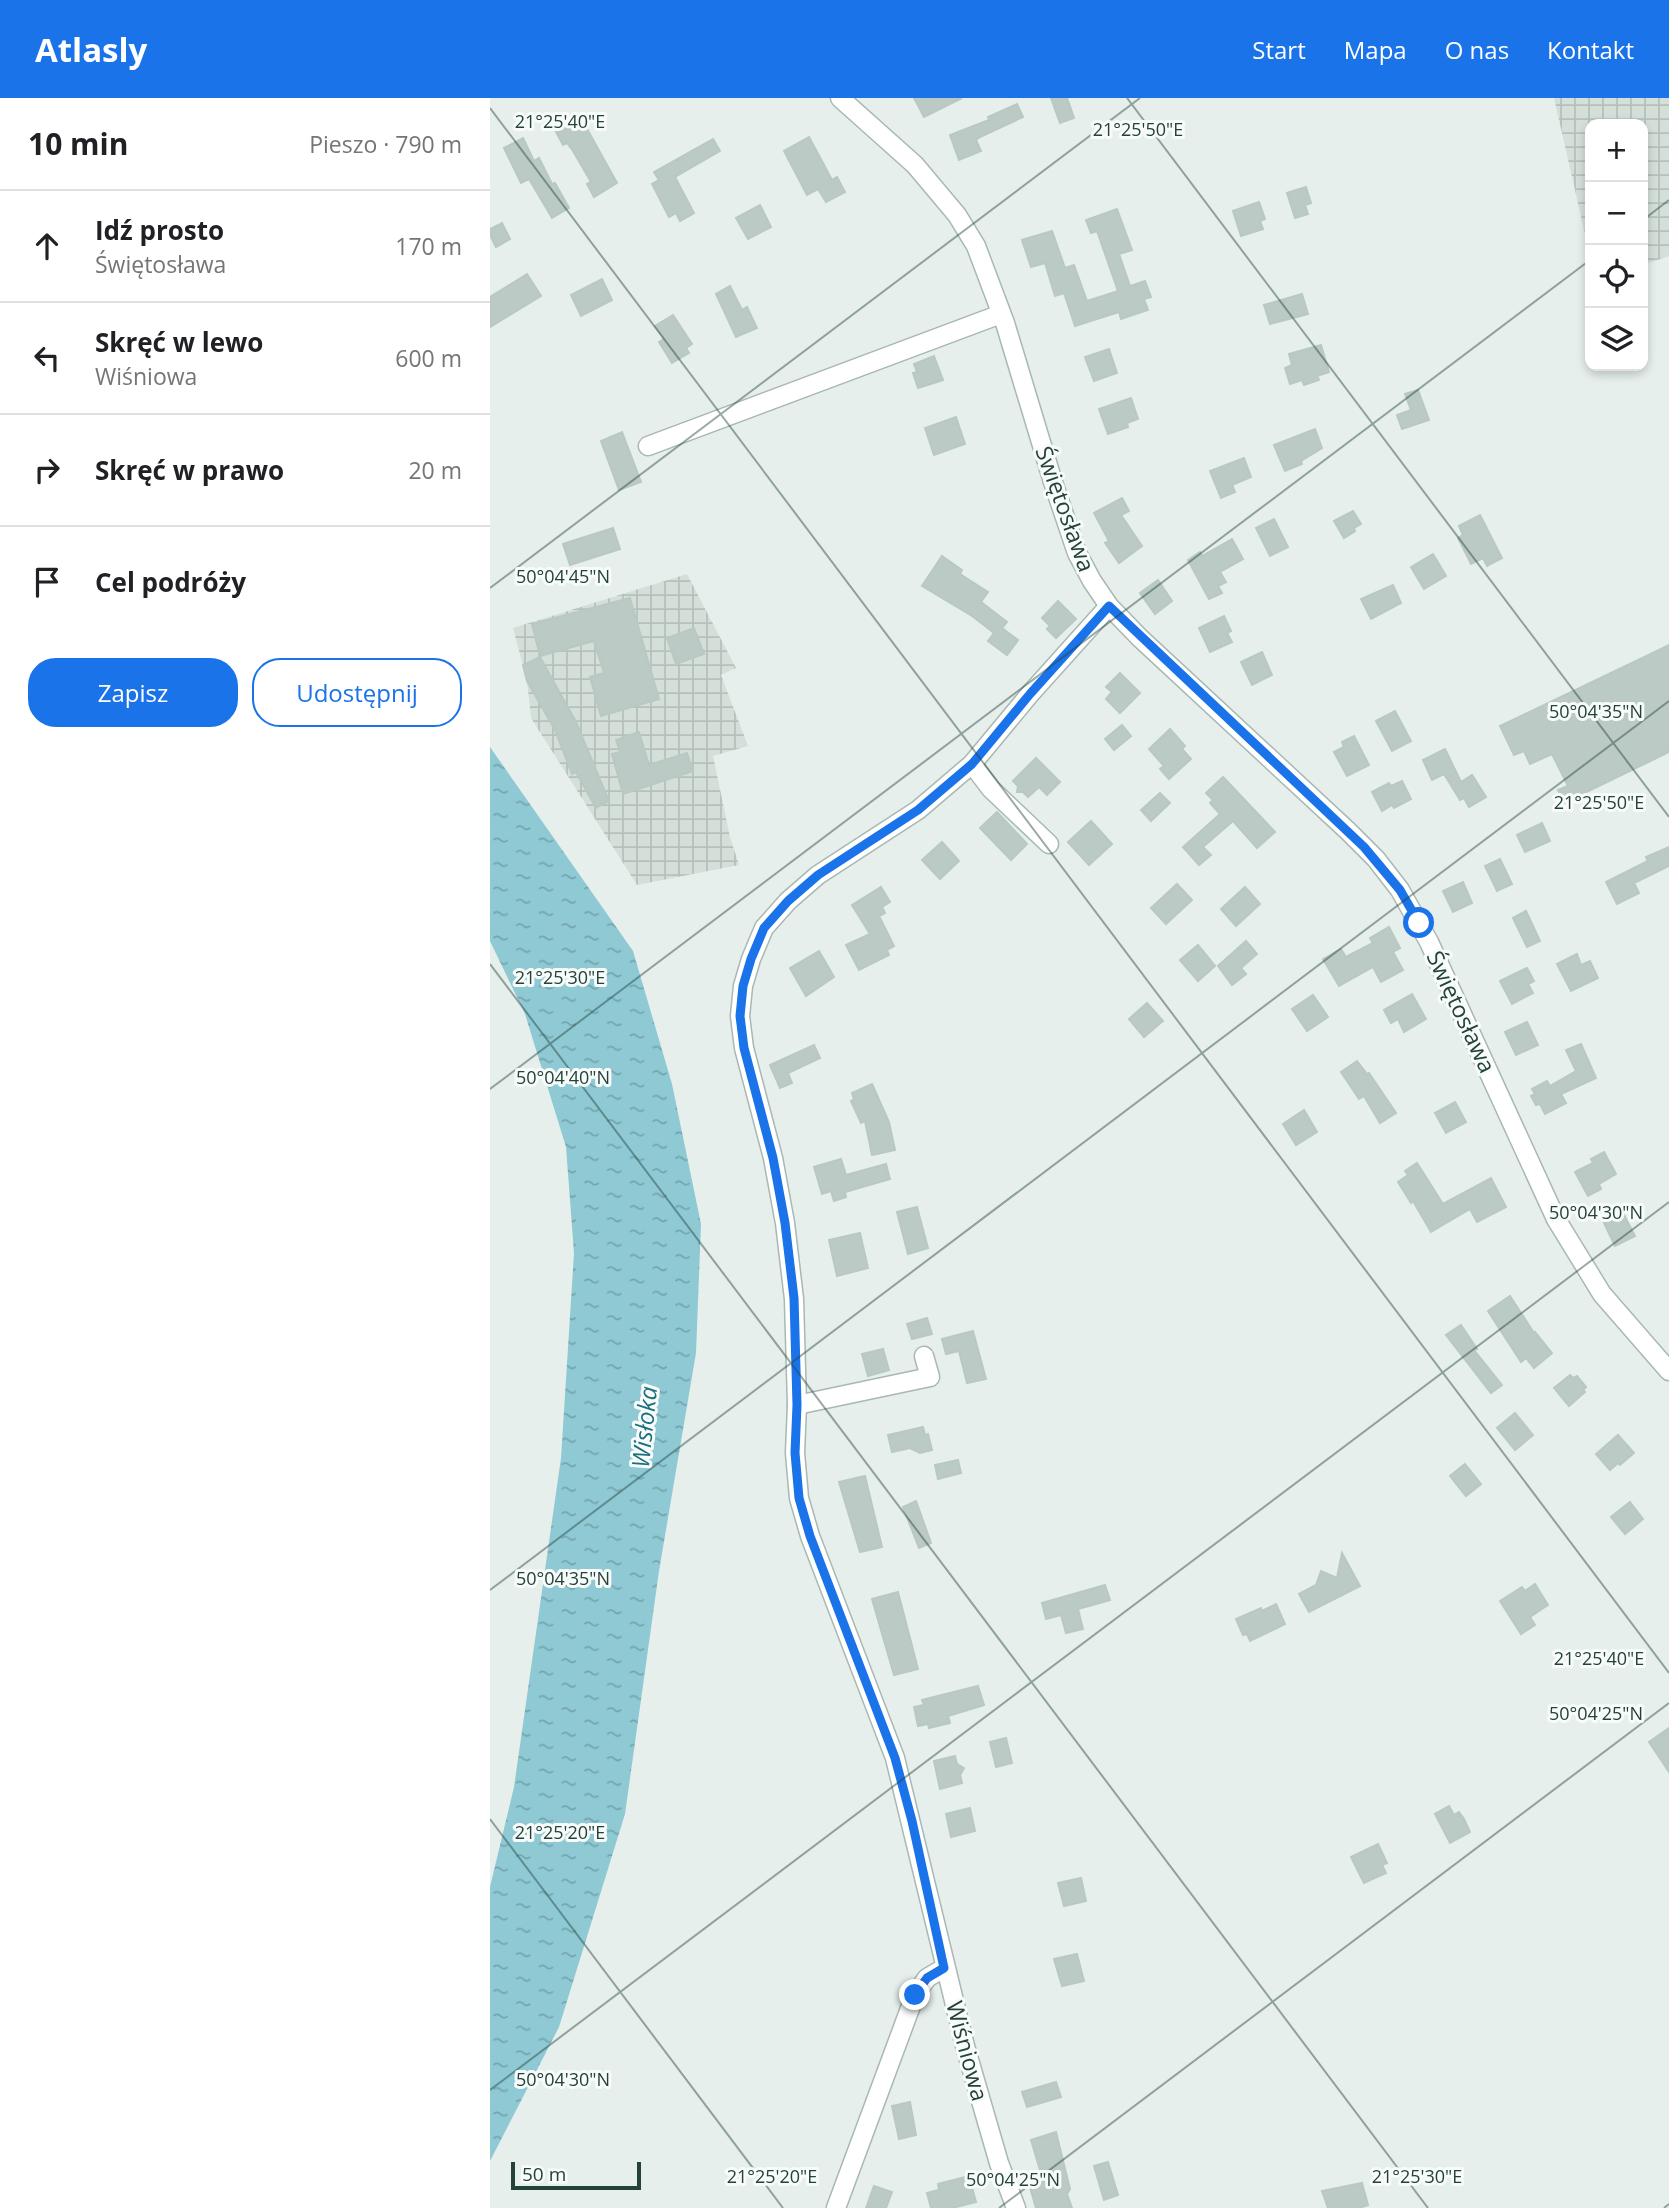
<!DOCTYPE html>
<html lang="pl">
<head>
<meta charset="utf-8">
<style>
  :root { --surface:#fff; --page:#f6f6f6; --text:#202124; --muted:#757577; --line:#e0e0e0; --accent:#1a73e8 }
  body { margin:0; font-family:"Open Sans",sans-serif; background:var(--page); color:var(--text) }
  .controls { position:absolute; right:21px; top:21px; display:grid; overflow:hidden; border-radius:14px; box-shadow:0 4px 10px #0003 }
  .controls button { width:63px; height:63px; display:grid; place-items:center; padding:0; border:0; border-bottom:2px solid var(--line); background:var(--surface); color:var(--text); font:35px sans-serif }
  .scale { position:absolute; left:21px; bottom:18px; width:130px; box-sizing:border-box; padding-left:7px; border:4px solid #24423a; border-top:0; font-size:19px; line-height:24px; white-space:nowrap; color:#24423a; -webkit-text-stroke:5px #f7fbf9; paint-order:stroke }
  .stop { position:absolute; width:21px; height:21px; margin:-16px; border:5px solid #1a73e8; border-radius:50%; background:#fff }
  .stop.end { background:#1a73e8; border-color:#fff; box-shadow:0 2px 7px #0008 }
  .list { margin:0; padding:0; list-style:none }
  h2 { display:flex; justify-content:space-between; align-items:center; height:91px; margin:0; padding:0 28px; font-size:30px }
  h2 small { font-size:23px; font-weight:400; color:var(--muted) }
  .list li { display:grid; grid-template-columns:46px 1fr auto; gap:21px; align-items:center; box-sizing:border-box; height:112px; padding:0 28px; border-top:2px solid var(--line) }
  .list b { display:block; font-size:26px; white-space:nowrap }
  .list p { margin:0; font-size:23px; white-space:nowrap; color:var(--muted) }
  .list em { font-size:23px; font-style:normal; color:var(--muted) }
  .actions { display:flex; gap:14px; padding:21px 28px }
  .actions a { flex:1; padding:16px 0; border:2px solid var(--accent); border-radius:28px; text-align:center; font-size:24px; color:var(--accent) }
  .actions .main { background:var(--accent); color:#fff }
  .icon { flex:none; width:38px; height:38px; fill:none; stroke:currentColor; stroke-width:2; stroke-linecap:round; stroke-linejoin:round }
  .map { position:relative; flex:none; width:1179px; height:2110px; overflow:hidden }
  header { display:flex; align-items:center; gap:42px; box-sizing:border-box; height:98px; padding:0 35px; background:var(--accent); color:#fff }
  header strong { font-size:33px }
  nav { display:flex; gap:38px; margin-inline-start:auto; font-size:24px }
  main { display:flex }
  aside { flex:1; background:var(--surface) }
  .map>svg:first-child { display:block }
  .industrial { fill:url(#industrial-grid) }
  .water { fill:url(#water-ripples) }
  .building { fill:#bbcac4; stroke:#b8c9c2; stroke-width:2 }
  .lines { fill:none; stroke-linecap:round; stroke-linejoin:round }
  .minor-casing { stroke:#a8b8b2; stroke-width:21 }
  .minor { stroke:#fff; stroke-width:18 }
  .route { stroke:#1a73e8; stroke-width:9 }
  .ticks { fill:none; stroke:#24423a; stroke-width:2; stroke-opacity:0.45 }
  .labels { text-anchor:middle; stroke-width:6; stroke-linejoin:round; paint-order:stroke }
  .street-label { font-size:23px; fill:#24423a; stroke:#f7fbf9 }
  .water-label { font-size:24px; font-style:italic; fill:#1c6f80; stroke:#f7fbf9 }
  .ticks-label { font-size:18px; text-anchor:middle; fill:#24423a; stroke:#f7fbf9; stroke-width:6; stroke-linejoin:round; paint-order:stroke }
</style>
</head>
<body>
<header>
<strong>Atlasly</strong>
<nav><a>Start</a><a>Mapa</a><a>O nas</a><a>Kontakt</a></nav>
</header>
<main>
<aside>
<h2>10 min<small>Pieszo · 790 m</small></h2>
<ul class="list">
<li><svg class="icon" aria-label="ahead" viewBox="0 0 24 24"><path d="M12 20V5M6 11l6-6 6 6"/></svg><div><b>Idź prosto</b><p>Świętosława</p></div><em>170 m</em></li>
<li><svg class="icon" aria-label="left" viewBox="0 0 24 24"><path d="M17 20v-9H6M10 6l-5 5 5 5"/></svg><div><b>Skręć w lewo</b><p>Wiśniowa</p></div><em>600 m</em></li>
<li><svg class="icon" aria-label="right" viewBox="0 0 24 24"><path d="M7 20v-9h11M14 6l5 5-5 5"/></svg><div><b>Skręć w prawo</b></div><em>20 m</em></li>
<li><svg class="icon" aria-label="arrive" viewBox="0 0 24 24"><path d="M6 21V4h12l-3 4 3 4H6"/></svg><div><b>Cel podróży</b></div></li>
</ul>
<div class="actions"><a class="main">Zapisz</a><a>Udostępnij</a></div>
</aside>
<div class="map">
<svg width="1179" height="2110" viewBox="0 0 1179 2110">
  <defs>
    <pattern id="industrial-grid" width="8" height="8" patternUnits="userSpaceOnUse" patternTransform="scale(1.75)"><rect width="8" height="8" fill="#d4dfda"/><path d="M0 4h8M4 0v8" fill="none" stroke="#b6c1bc"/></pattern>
    <pattern id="water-ripples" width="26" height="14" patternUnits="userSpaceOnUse" patternTransform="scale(1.75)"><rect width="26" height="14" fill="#8ec9d4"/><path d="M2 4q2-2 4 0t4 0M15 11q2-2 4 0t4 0" fill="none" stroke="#74a5ad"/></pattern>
  </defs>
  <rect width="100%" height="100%" fill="#e6efeb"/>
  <!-- industrial -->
  <g class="industrial">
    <path d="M1064,0H1179V158L1153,167V26H1100V158Z"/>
    <path d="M197,476L246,570L231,577L258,648L223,658L240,739L249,767L147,787L41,620L37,583L23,530Z"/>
  </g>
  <!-- water -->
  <path class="water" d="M0,649L143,853L182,986L211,1126L206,1255L169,1473L135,1716L69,1929L0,2063V1789L24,1689L71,1360L84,1155L76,1049L35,916L0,843Z"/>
  <!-- building -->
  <g class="building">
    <path d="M424,0H472L434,19Z"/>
    <path d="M561,0H577L584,20L570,25Z"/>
    <path d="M527,6L533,19L490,39L486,42L491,53L469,62L460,37L499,22L498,19Z"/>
    <path d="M91,20L127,85L104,99L97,86L101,84L83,53L77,45L73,47L66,34Z"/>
    <path d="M319,39L342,82L347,79L355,94L336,104L328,91L317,97L294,53Z"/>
    <path d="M33,40L44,63L49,60L62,86L65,85L79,110L62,120L39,81L31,85L14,50Z"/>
    <path d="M223,41L230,53L185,79L204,115L190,123L186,115L179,119L162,86L169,82L164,74Z"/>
    <path d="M816,89L821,105L815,107L818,116L805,120L797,95Z"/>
    <path d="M769,104L775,121L770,123L773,131L751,138L743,113Z"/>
    <path d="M270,107L281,129L258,141L246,120Z"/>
    <path d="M627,111L642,152L629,156L640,188L655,183L661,199L654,201L658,212L631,221L629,214L585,228L574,195L565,198L555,165L541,169L532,142L562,133L575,170L584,167L597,203L622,195L628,193L607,133L601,135L596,122Z"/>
    <path d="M12,125L20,141L6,149L0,137V131Z"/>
    <path d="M37,176L51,198L0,229V199Z"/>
    <path d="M112,181L122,202L91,218L81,197Z"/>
    <path d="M240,188L252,212L257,209L267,230L246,239L226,196Z"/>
    <path d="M812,196L818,216L780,226L774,207Z"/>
    <path d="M183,217L202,246L196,250L199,255L182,265L169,244L174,241L165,228Z"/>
    <path d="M831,247L839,274L827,278L829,282L814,287L812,282L800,286L795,270L802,267L799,256Z"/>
    <path d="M619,251L627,275L604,283L595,259Z"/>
    <path d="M444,258L453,282L428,290L423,275L427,274L424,266Z"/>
    <path d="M928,292L939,322L912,331L907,317L921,312L915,296Z"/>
    <path d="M641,300L648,321L637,325L638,329L618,336L609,311Z"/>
    <path d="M466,319L475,346L444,357L435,330Z"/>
    <path d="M825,331L832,350L811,363L812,366L795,373L784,347Z"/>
    <path d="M132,334L151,384L129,392L111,343Z"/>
    <path d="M754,360L761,379L742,387L745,394L731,400L720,373Z"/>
    <path d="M632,400L639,413L631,417L652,448L629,465L615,445L619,443L604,415Z"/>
    <path d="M863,413L871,426L864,430L865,433L854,440L844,423Z"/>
    <path d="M990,417L1012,460L997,468L993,460L981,466L968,440L973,437L969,428Z"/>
    <path d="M784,421L798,449L780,458L766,430Z"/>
    <path d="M123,430L130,451L80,467L73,446Z"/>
    <path d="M742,441L753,461L730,474L736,484L728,488L732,495L719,501L698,462L710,454L712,458Z"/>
    <path d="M943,456L956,478L934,491L921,469Z"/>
    <path d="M452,458L472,472L470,476L498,494L491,504L517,524L512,530L528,542L517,557L498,543L504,535L482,518L432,488Z"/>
    <path d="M668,482L682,503L665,516L650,495Z"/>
    <path d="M903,487L911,505L881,521L871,501Z"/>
    <path d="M140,500L169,601L111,618L100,579L114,575L104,543L50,558L42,526Z"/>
    <path d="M568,503L586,521L566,540L557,531L560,528L552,520Z"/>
    <path d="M734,518L741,533L737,535L742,544L720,554L709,530Z"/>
    <path d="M204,530L214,556L186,566L177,540Z"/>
    <path d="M1179,547V654L1074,705L1068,692L1078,688L1062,656L1040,666L1034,653L1024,657L1010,628Z"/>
    <path d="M772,554L782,577L762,587L751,564Z"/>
    <path d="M50,559L86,624L119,703L106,710L86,674L82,676L65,632L37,583L33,567Z"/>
    <path d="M630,575L650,595L630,615L616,601L622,594L616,589Z"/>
    <path d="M905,613L921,643L902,653L886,623Z"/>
    <path d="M632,627L641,638L624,652L615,641Z"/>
    <path d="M680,631L695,648L692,651L701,661L679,681L670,671L674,668L659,651Z"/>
    <path d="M149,634L159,667L197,655L203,673L133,696L122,656L130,654L126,642Z"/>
    <path d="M864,638L879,667L857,678L844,654L854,649L852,644Z"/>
    <path d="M955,651L971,684L982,677L996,699L979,709L974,700L970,702L954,676L942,682L933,662Z"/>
    <path d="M546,660L570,684L557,697L549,689L538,699L533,694H527L528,688L523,683Z"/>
    <path d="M733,679L785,734L767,750L743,723L713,749L721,757L709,767L693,749L730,716L720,705L723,702L716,695Z"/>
    <path d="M912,683L921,701L904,710L902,707L892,713L882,694L899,685L901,688Z"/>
    <path d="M670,695L680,705L661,723L651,712Z"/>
    <path d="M507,714L537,746L521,762L490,730Z"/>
    <path d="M601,723L622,746L599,767L578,744Z"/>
    <path d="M1052,725L1060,743L1035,754L1027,737Z"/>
    <path d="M452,744L469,763L450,781L432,762Z"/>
    <path d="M1179,749V768L1144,785L1149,795L1127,806L1116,784L1158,763L1156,759Z"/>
    <path d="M1010,761L1022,786L1007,793L995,768Z"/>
    <path d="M973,784L982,805L963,814L953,793Z"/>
    <path d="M687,786L702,802L676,826L661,810Z"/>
    <path d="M391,789L400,804L392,809L395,815L389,818L404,848L397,852L399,857L369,872L356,847L380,836L362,807Z"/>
    <path d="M755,789L770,806L746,828L731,811Z"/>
    <path d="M1036,813L1050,843L1037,849L1023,820Z"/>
    <path d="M899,829L910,850L903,854L913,872L891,884L883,869L849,888L833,861L851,851L856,859L883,845L880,840Z"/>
    <path d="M756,843L767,856L751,870L756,876L742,887L728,868Z"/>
    <path d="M708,847L725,868L708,883L690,862Z"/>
    <path d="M329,853L344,879L316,898L300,870Z"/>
    <path d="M1087,856L1091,867L1100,863L1108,880L1081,893L1067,866Z"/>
    <path d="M1037,870L1044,883L1038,886L1043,895L1022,906L1010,883Z"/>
    <path d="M922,896L936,921L914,934L908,921L901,925L894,912Z"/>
    <path d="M823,897L838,919L817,933L802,911Z"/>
    <path d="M657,905L673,923L654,939L639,921Z"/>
    <path d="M1037,924L1048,947L1026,957L1015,934Z"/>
    <path d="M1091,946L1106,980L1071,996L1076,1005L1055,1016L1050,1006L1046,1007L1041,998L1045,996L1042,991L1057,983L1060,988L1086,973L1076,952Z"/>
    <path d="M324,947L330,960L298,975L302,985L290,990L280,967Z"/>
    <path d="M867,963L877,976L879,975L906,1015L890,1025L874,998L869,1001L851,974Z"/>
    <path d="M382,986L399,1024L405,1052L382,1057L375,1023L371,1025L361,1003L364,1001L362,995Z"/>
    <path d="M965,1004L976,1024L956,1035L945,1015Z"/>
    <path d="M814,1012L827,1034L806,1047L793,1026Z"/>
    <path d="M1114,1054L1126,1076L1109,1086L1111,1091L1098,1098L1085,1074L1103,1065L1101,1061Z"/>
    <path d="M351,1061L356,1077L396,1066L400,1081L355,1094L356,1099L344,1103L341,1093L332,1096L324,1069Z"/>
    <path d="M927,1065L953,1106L1001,1080L1016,1109L987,1124L980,1111L941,1134L923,1103L921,1105L908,1084L918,1077L915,1073Z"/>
    <path d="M427,1109L438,1150L418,1156L407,1114Z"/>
    <path d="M1133,1115L1145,1138L1125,1148L1114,1125Z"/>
    <path d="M370,1135L378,1170L347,1178L339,1142Z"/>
    <path d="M1020,1198L1044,1235L1045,1234L1062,1255L1044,1270L1036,1260L1031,1264L998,1213Z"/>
    <path d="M437,1220L442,1236L422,1241L417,1226Z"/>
    <path d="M971,1227L987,1251L984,1252L1012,1287L1001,1295L956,1237Z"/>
    <path d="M483,1233L496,1281L477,1285L469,1253L456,1256L452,1241Z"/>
    <path d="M393,1251L399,1272L378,1278L372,1256Z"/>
    <path d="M1080,1277L1083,1280L1087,1278L1096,1289L1093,1292L1095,1294L1079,1308L1064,1290Z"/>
    <path d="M1025,1315L1043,1337L1025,1352L1007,1330Z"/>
    <path d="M433,1329L435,1337L438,1336L442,1352L430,1355L420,1350L402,1354L398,1337Z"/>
    <path d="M1128,1337L1144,1355L1130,1367L1128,1365L1120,1372L1106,1356Z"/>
    <path d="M468,1362L471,1375L448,1381L445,1367Z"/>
    <path d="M975,1366L991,1386L976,1398L960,1378Z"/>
    <path d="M375,1378L392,1449L370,1454L349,1384Z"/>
    <path d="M426,1403L441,1445L429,1450L413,1409Z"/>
    <path d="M1140,1404L1153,1421L1135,1436L1121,1419Z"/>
    <path d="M852,1455L870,1488L819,1514L809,1496L826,1487L831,1473L847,1480Z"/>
    <path d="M1045,1486L1058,1507L1040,1519L1045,1527L1031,1536L1010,1503L1032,1489L1035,1493Z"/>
    <path d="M615,1487L620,1502L588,1511L593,1531L576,1535L571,1517L556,1521L552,1505Z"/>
    <path d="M408,1494L428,1571L404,1577L382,1501Z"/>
    <path d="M786,1506L795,1526L760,1543L757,1536L753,1537L746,1521L771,1510L772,1513Z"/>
    <path d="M488,1588L494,1607L458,1618L460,1625L439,1630L438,1626L428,1628L424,1609L434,1607L432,1602Z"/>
    <path d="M1179,1630V1674L1159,1644Z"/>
    <path d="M516,1640L522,1665L506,1669L500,1644Z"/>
    <path d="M465,1658L467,1666L474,1670L470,1677L472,1685L450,1691L444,1663Z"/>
    <path d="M959,1708L964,1717L969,1714L974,1721L980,1734L960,1745L945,1716Z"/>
    <path d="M480,1710L485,1733L461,1739L456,1716Z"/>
    <path d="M888,1746L897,1765L892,1767L896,1775L874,1785L861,1759Z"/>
    <path d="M591,1780L596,1803L574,1808L568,1785Z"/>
    <path d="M587,1856L594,1883L572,1888L564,1861Z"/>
    <path d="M566,1984L571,1999L537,2009L532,1994Z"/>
    <path d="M420,2004L426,2037L409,2041L402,2008Z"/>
    <path d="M566,2034L580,2091L577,2096L582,2110H546L539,2086L553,2082L541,2042Z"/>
    <path d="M618,2064L628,2097L614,2102L604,2068Z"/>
    <path d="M479,2078L486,2104L462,2110H441L437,2095L449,2092L448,2086Z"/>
    <path d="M872,2085L878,2107L869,2110H838L832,2093Z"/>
    <path d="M384,2088L402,2094L396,2110H376Z"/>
  </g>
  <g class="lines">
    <!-- minor casing -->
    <g class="minor-casing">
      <g id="minor">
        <path d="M350,0L425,67L467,117L486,148L515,225L563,384L587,455L602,483L619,508L650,540L858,733L886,761L910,792L939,844L1066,1121L1112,1196L1179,1273"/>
        <path d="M158,348L511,216"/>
        <path d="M482,666L501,691L559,746"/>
        <path d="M307,1307L440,1279L434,1258"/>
        <path d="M346,2110L425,1897L437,1880L454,1870"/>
        <path d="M526,2110L509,2065L475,1948L405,1660L320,1438L309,1400L305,1355L307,1307L304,1201L295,1125L283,1060L254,950L250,918L253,888L261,861L274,830L298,803L328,777L428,712L482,666L540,596L619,508"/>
      </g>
    </g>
    <!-- minor -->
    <use href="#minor" class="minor"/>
  </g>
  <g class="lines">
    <!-- route -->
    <path class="route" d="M425,1897L437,1880L454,1870L422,1723L405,1660L320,1438L309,1400L305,1355L307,1307L304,1200L295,1125L283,1060L254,950L250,918L253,888L261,861L274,830L298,803L328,777L428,712L482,666L540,596L619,508L874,749L910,792L929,825"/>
  </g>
  <!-- ticks -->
  <path class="ticks" d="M637,0L1179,719M0,10L1179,1575M1153,122L1179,102M0,490L650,0M0,866L938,2110M0,991L1100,162M0,1492L1179,603M0,1721L293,2110M0,1992L1179,1104M509,2110L1179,1605M1174,2110L1179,2106"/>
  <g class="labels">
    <!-- street labels -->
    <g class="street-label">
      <text transform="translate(575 411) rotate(70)" y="8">Świętosława</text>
      <text transform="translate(971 914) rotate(65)" y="8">Świętosława</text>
      <text transform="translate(477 1953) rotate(75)" y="8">Wiśniowa</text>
    </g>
    <!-- water labels -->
    <g class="water-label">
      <text transform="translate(155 1329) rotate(-84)" y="8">Wisłoka</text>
    </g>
  </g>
  <g class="ticks-label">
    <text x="70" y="30">21°25'40"E</text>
    <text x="648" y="38">21°25'50"E</text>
    <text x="73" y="485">50°04'45"N</text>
    <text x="1106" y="620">50°04'35"N</text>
    <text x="1109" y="711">21°25'50"E</text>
    <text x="70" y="886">21°25'30"E</text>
    <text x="73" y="986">50°04'40"N</text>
    <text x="1106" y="1121">50°04'30"N</text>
    <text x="73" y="1487">50°04'35"N</text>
    <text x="1109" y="1567">21°25'40"E</text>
    <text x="1106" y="1622">50°04'25"N</text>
    <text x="70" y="1741">21°25'20"E</text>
    <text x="73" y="1988">50°04'30"N</text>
    <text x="282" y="2085">21°25'20"E</text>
    <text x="927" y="2085">21°25'30"E</text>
    <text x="523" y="2088">50°04'25"N</text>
  </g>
</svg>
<div class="controls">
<button>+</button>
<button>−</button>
<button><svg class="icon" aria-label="locate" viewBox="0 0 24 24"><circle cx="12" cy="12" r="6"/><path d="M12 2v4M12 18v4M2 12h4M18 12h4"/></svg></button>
<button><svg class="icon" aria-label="layers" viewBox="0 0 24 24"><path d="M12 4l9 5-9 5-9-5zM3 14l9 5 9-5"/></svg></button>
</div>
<div class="scale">50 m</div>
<div class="stop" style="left:929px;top:825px"></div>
<div class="stop end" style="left:425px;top:1897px"></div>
</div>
</main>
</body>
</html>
